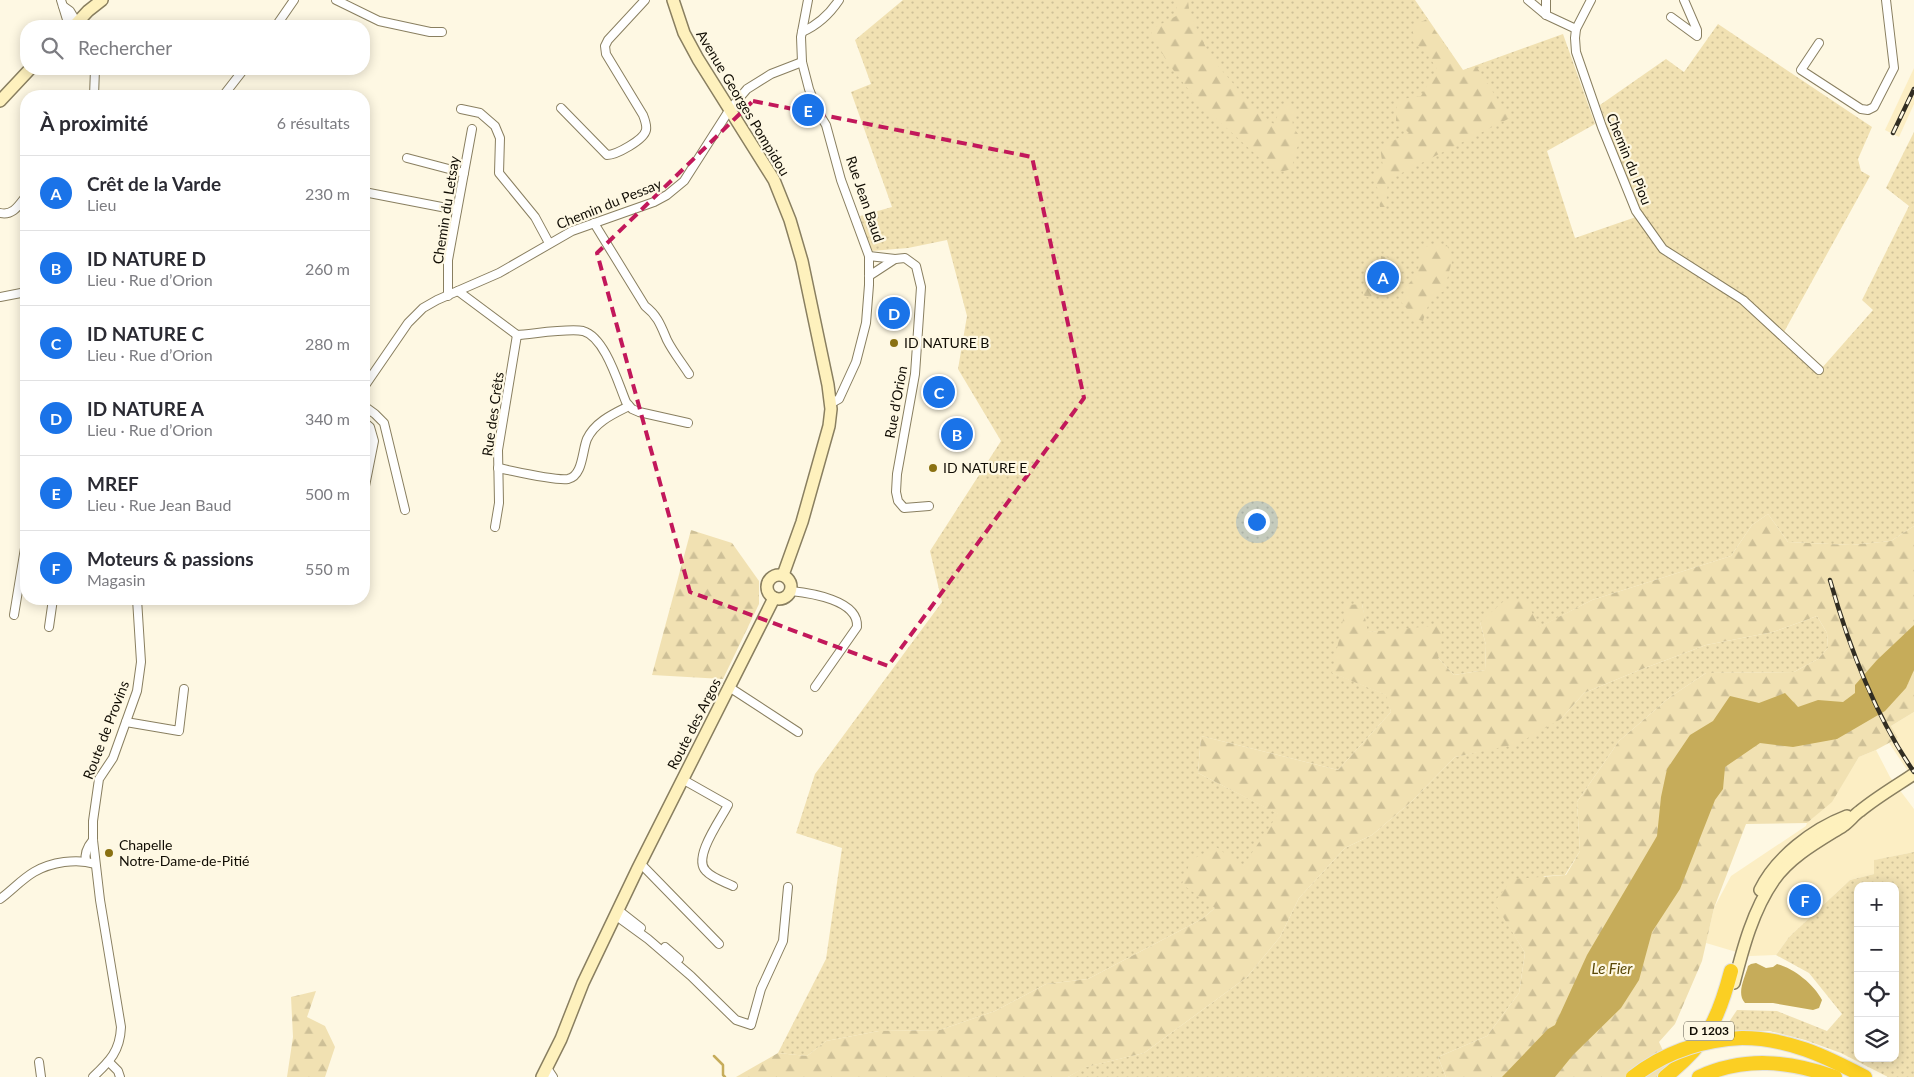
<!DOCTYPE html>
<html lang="fr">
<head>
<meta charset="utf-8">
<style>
  :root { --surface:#fff; --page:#f7f7f7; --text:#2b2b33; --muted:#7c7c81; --line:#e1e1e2; --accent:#1a73e8 }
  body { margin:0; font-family:Lato,sans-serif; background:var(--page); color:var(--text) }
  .controls { position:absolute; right:15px; bottom:15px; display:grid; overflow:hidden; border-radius:10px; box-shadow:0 2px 12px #0003 }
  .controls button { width:45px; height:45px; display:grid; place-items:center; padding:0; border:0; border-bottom:1px solid var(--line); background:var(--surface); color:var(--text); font:25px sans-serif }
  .you { position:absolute; left:1256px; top:521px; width:18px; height:18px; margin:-12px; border:4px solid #fff; border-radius:50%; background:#1a73e8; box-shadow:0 0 0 8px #1a73e833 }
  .badge { display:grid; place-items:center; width:32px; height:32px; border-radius:50%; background:var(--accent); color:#fff; font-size:16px; font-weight:700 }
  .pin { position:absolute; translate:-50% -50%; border:2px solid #fff; box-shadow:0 1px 5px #0006 }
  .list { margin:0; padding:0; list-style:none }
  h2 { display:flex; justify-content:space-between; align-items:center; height:65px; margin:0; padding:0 20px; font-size:21px }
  h2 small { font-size:16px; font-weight:400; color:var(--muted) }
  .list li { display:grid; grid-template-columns:32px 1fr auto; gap:15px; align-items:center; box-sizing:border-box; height:75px; padding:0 20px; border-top:1px solid var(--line) }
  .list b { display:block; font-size:19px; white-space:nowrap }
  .list p { margin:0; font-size:16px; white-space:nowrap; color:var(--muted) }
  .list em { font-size:16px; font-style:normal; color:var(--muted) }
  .icon { flex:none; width:28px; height:28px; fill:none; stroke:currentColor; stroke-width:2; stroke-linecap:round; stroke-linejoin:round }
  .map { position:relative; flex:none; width:1914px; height:1077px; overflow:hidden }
  .search { position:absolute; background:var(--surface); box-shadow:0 2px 12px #0003; left:20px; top:20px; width:350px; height:55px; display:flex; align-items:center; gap:12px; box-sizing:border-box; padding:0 18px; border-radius:20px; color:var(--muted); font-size:19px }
  .panel { position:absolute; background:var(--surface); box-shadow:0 2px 12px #0003; left:20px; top:90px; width:350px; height:515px; border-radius:20px }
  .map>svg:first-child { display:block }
  .built { fill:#fceec4 }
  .green { fill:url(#green-dots); fill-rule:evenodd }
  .forest { fill:url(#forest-firs) }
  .water { fill:#c6ac5a }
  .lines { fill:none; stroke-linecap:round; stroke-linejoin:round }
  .stream { stroke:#c6ac5a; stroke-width:2.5 }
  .street-casing { stroke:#897f60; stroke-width:10 }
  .secondary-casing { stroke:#897f60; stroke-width:14 }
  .highway-casing { stroke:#e2e2e1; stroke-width:16 }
  .street { stroke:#fff; stroke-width:8 }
  .secondary { stroke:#fef1bd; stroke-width:11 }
  .highway { stroke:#fbcf23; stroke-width:14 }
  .rail-casing { stroke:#312d22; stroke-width:4.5 }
  .rail { stroke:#fef8e3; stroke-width:2.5; stroke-dasharray:8; stroke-linecap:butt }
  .highway-bridge-casing { stroke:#e2e2e1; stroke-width:16; stroke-linecap:butt }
  .highway-bridge { stroke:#fbcf23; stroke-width:14 }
  .marked { fill:none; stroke:#c2185b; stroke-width:4; stroke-dasharray:10 6; stroke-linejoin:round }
  .poi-dot { fill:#8a7112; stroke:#fef8e3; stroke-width:2 }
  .labels { text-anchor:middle; stroke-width:4.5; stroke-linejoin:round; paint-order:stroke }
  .shield { fill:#fef8e3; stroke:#575346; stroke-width:1 }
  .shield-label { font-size:12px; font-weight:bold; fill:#100c03 }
  .street-label { font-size:14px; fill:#100c03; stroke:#fef8e3 }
  .poi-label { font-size:14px; fill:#100c03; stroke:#fef8e3; text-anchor:start }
  .water-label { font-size:15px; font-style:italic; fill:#5b4906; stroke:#fef8e3 }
</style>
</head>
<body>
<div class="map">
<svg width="1914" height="1077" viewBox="0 0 1914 1077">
  <defs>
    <pattern id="green-dots" width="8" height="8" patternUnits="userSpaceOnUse" patternTransform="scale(1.25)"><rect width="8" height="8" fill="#f1e1b2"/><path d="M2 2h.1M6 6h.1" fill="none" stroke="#cec097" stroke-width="1.8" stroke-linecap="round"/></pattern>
    <pattern id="forest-firs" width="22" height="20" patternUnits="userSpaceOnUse" patternTransform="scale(1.25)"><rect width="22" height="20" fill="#f1e1b2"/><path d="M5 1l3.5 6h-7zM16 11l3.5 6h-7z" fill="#cec097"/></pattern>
  </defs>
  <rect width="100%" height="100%" fill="#fef8e3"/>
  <!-- built -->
  <g class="built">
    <path d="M1914,68V104L1899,137L1885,130Z"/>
    <path d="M1914,712V780L1889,743L1898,738L1891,726Z"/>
    <path d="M1876,750L1890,777L1914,809V852L1875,860L1874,874L1850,880L1789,937L1776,955L1750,956L1706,943L1714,908L1731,876L1806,826L1807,823L1832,801L1859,757Z"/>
  </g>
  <!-- green -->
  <g class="green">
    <path d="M903,0H1415L1463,70L1563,34L1595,124L1547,151L1575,238L1636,217L1600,105L1666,59L1684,72L1718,24L1872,127L1858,159L1861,171L1870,176L1784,332L1821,369L1873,310L1862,300L1909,206L1886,188L1914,132V526L1891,541L1851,545L1788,542L1768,514L1752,525L1731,556L1592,600L1538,628L1480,622L1486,645L1485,670L1454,675L1438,658L1396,631L1367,632L1362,604L1333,673L1387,695L1391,712L1338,770L1201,736L1198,773L1279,814L1215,908L1202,919L1088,979L1046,984L995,1011L940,1030L879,1031L826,1041L807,1056L778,1053L826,959L842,848L796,833L815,774L942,602L930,551L1001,441L958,369L967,316L947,240L908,248L871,251L860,216L892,207L851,92L871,84L855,40Z"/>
    <path d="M1817,616L1827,633L1828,648L1818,659L1794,672L1706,673L1670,697L1619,741L1577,802L1580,851L1565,875L1545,876L1495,902L1525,953L1519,993L1487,1036L1438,1057L1446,1077H1068L1085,1067L1144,1053L1247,977L1280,937L1299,898L1345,848L1372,835L1411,802L1455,757L1481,751L1561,719L1584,693L1637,671L1706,645L1773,632Z"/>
    <path d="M1914,852V1077H1888L1841,1053L1805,1040L1770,1031H1723L1737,1010L1777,1011L1827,1031L1842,1014L1809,973L1776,955L1789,937L1850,880L1874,874V860ZM1858,886H1895V1058H1858Z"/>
  </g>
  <!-- forest -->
  <g class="forest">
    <path d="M1175,0H1188L1189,10L1197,29L1211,58L1259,113L1275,125L1279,109L1290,102L1295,111C1290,123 1293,129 1302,138L1295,152L1292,169L1276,173L1199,103L1167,62L1150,30L1178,15Z"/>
    <path d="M1427,19L1463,71L1476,66L1510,118L1388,180L1386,207H1380L1375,173L1383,167L1380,147L1409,133L1396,121L1397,100L1421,96L1437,69L1426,52L1413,42V26Z"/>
    <path d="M1431,244L1447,245L1452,261L1444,291C1430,297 1427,307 1423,321L1416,319L1401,302L1405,288L1418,273L1420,251Z"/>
    <path d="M1381,256L1389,258L1398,270L1396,281L1380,288L1370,298L1363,295L1364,282L1381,275Z"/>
    <path d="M1768,514L1788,542L1851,545L1891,541L1914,526V712L1891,726L1898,738L1876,750L1859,757L1832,802L1807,823L1746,824L1714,908L1702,961L1675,1024L1659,1042L1675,1077H1446L1438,1057L1487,1036L1519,993L1525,953L1494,902L1513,879L1566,875L1580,851L1577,802L1619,741L1670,697L1706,673L1794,672L1818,659L1828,648L1827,633L1817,616L1773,632L1706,645L1637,671L1584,693L1561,719L1517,744L1455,757L1411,802L1372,835L1345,848L1299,898L1280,937L1247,977L1144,1053L1086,1067L1068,1077H736L778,1053L807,1056L826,1041L879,1031L940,1030L995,1011L1046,984L1088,979L1202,919L1215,908L1182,884L1191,860L1216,847L1243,866L1278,814L1198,773L1201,736L1338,770L1391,712L1386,695L1332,673L1346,605L1362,604L1368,632L1443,625L1438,658L1454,675L1485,670L1486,645L1480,622L1505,600H1526L1539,627L1592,600L1731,556L1752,525Z"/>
    <path d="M691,530L732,543L759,581V604L723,679L652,675Z"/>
    <path d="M316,991L307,1017L325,1026L335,1047L325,1077H287L293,1037L291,997Z"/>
  </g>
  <!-- water -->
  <g class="water">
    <path d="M1914,625V670L1906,688L1885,711L1837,739L1793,747L1760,743L1725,767L1723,789L1715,800L1680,889L1652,932L1639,980L1621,1008L1573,1055L1555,1077H1502L1548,1029L1555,1025L1587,955L1657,836L1661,797L1667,769L1690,735L1713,721L1730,696L1759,703L1785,693L1798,707L1818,700L1843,702L1855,693V685L1877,660Z"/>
    <path d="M1756,963L1766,968L1773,967L1777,964C1793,968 1814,984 1822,1000L1819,1008L1813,1010L1773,1003H1745C1736,993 1745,978 1748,966L1751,964Z"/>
  </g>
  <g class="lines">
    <!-- stream -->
    <path class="stream" d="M714,1056L723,1065V1075L725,1077"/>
    <!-- street casing -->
    <g class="street-casing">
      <g id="street">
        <path d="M61,0L69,26"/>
        <path d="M336,0L379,21L430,32H442"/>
        <path d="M808,0L801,37L802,62L809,89L818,112L826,125L841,180L869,256V285L866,323L856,362L839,399L830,404"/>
        <path d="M1528,0L1546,15L1576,29"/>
        <path d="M1591,0L1576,29L1575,38L1576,52L1602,127L1636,211L1663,249L1743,300L1819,370"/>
        <path d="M63,6L70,11L79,26"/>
        <path d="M1546,15V0"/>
        <path d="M1671,17L1697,36V30L1684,0"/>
        <path d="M276,26L294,0"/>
        <path d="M802,32C818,25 829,15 839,0"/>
        <path d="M1819,43L1801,70L1861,109L1868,110L1874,107L1894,68L1886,0"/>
        <path d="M94,96L95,69"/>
        <path d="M223,96L244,69"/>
        <path d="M561,108L607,155C616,155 644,140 646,130C647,125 645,120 643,115L606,54L605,46L608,40L645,0"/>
        <path d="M461,109L480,113L495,126L500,138L499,173L535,217L549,243"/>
        <path d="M407,158L464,173"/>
        <path d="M364,192L457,210"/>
        <path d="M0,213C13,216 19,205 26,196"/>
        <path d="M594,223L645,306C658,316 661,326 667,340C673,352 682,363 689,374"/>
        <path d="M869,256L895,259"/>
        <path d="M869,276L895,259L905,258L916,266L921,287L915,374L897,474L896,492L898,501L904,508L929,506"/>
        <path d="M458,291L517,335C533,334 569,328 583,331C605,337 618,383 626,402L632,409L639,412L688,423"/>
        <path d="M448,296V260L472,129"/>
        <path d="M0,297L26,292"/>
        <path d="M364,387L408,323L423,308L437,300L499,273L572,231L654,202L667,195L684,181L730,109L747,89L771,74L802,62"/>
        <path d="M364,406L375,414L384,423L405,510"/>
        <path d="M364,422L370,427L374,441L364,491"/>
        <path d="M498,468C514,471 554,481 568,479C583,476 582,451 587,439C595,422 613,414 629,406"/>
        <path d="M495,527L499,503L498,450L517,335"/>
        <path d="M791,591C810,593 859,600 857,627L815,687"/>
        <path d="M14,615L26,542"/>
        <path d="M49,627L53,599"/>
        <path d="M729,687L798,732"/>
        <path d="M126,722L179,731L184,689"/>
        <path d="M682,779L728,805C721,819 692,858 706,871C712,878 725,882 733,886"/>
        <path d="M86,861C84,853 88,846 93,840"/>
        <path d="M640,863L719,944"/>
        <path d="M0,899C11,891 22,879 34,872C51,862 77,858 95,864"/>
        <path d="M618,910L641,928"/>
        <path d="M615,915L648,939L691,976L736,1020L751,1025L761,989L783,941L788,887"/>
        <path d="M665,947L679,959"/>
        <path d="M39,1062L41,1077"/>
        <path d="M109,1062L118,1071L120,1077"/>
        <path d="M547,1068L553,1077"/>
        <path d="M93,1077C110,1061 120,1051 121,1027L100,900L93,840V821L99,779L113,758L137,691L141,662L137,599"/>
      </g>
    </g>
    <!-- secondary casing -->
    <g class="secondary-casing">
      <g id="secondary">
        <path d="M673,0L684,33L698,59L774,180L790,220L802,261L828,385L831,409L829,426L802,522L783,575"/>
        <path d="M74,26L88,11L102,0"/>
        <path d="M0,101L30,69"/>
        <circle cx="779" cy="587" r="12"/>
        <path d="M1760,890C1776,857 1813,829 1847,816"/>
        <path d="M1734,983C1743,948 1753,910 1774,880C1791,856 1819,841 1843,826C1849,822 1854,815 1860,811C1877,797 1896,786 1914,774"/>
        <path d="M542,1077L561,1039L583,983L638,868L774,598"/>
      </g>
    </g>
    <!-- highway casing -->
    <g class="highway-casing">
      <g id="highway">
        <path d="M1742,1038C1788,1038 1825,1056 1865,1077"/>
        <path d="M1665,1077C1706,1045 1718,1021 1731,971"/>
        <path d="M1699,1077C1745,1056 1789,1061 1835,1077"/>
      </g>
    </g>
    <!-- street -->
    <use href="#street" class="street"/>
    <!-- secondary -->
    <use href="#secondary" class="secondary"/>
    <!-- highway -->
    <use href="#highway" class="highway"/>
    <!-- rail casing -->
    <g class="rail-casing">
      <g id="rail">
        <path d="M1893,133L1914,89"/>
        <path d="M1830,580C1849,647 1874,714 1914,772"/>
      </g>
    </g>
    <!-- rail -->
    <use href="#rail" class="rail"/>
    <!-- highway-bridge casing -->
    <g class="highway-bridge-casing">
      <path id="highway-bridge" d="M1633,1077C1665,1052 1701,1040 1742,1038"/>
    </g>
    <!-- highway-bridge -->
    <use href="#highway-bridge" class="highway-bridge"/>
  </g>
  <!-- marked area -->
  <path class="marked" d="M753,101L1032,157L1084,398L888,666L690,592L597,253Z"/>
  <!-- markers -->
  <g class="poi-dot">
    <circle cx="894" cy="343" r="5"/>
    <circle cx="933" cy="468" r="5"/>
    <circle cx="109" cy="853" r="5"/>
  </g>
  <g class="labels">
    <!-- shield labels -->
    <rect class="shield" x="1684" y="1021.5" width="50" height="19" rx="4"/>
    <g class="shield-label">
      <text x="1709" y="1035">D 1203</text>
    </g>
    <!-- street labels -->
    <g class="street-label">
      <text transform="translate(743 103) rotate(59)" y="5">Avenue Georges Pompidou</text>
      <text transform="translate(1629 159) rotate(68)" y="5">Chemin du Piou</text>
      <text transform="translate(865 199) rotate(71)" y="5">Rue Jean Baud</text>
      <text transform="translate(609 204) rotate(-22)" y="5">Chemin du Pessay</text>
      <text transform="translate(446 210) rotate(-81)" y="5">Chemin du Letsay</text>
      <text transform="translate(896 402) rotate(-80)" y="5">Rue d’Orion</text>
      <text transform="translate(493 414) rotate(-82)" y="5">Rue des Crêts</text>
      <text transform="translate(694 724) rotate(-63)" y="5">Route des Argos</text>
      <text transform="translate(106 730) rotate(-69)" y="5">Route de Provins</text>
    </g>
    <!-- poi labels -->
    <g class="poi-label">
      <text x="904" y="348">ID NATURE B</text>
      <text x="943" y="473">ID NATURE E</text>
      <text x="119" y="850">Chapelle<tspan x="119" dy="16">Notre-Dame-de-Pitié</tspan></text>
    </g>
    <!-- water labels -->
    <g class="water-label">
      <text x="1612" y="974">Le Fier</text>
    </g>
  </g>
</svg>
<div class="controls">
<button>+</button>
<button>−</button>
<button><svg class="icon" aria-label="locate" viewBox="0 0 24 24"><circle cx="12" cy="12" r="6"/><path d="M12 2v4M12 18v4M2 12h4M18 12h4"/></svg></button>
<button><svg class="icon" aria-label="layers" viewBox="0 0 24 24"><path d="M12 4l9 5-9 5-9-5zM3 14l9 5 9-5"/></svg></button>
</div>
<div class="you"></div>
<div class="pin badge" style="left:1383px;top:277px">A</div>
<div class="pin badge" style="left:957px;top:434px">B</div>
<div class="pin badge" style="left:939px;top:392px">C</div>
<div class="pin badge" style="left:894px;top:313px">D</div>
<div class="pin badge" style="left:808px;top:110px">E</div>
<div class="pin badge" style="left:1805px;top:900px">F</div>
<div class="search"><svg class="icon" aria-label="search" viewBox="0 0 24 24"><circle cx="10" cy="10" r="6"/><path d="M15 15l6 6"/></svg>Rechercher</div>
<section class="panel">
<h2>À proximité<small>6 résultats</small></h2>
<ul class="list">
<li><span class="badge">A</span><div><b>Crêt de la Varde</b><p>Lieu</p></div><em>230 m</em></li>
<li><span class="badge">B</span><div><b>ID NATURE D</b><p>Lieu · Rue d’Orion</p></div><em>260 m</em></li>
<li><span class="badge">C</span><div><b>ID NATURE C</b><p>Lieu · Rue d’Orion</p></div><em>280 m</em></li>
<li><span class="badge">D</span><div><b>ID NATURE A</b><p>Lieu · Rue d’Orion</p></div><em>340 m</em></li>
<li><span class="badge">E</span><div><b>MREF</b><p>Lieu · Rue Jean Baud</p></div><em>500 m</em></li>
<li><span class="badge">F</span><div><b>Moteurs &amp; passions</b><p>Magasin</p></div><em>550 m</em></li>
</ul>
</section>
</div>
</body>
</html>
